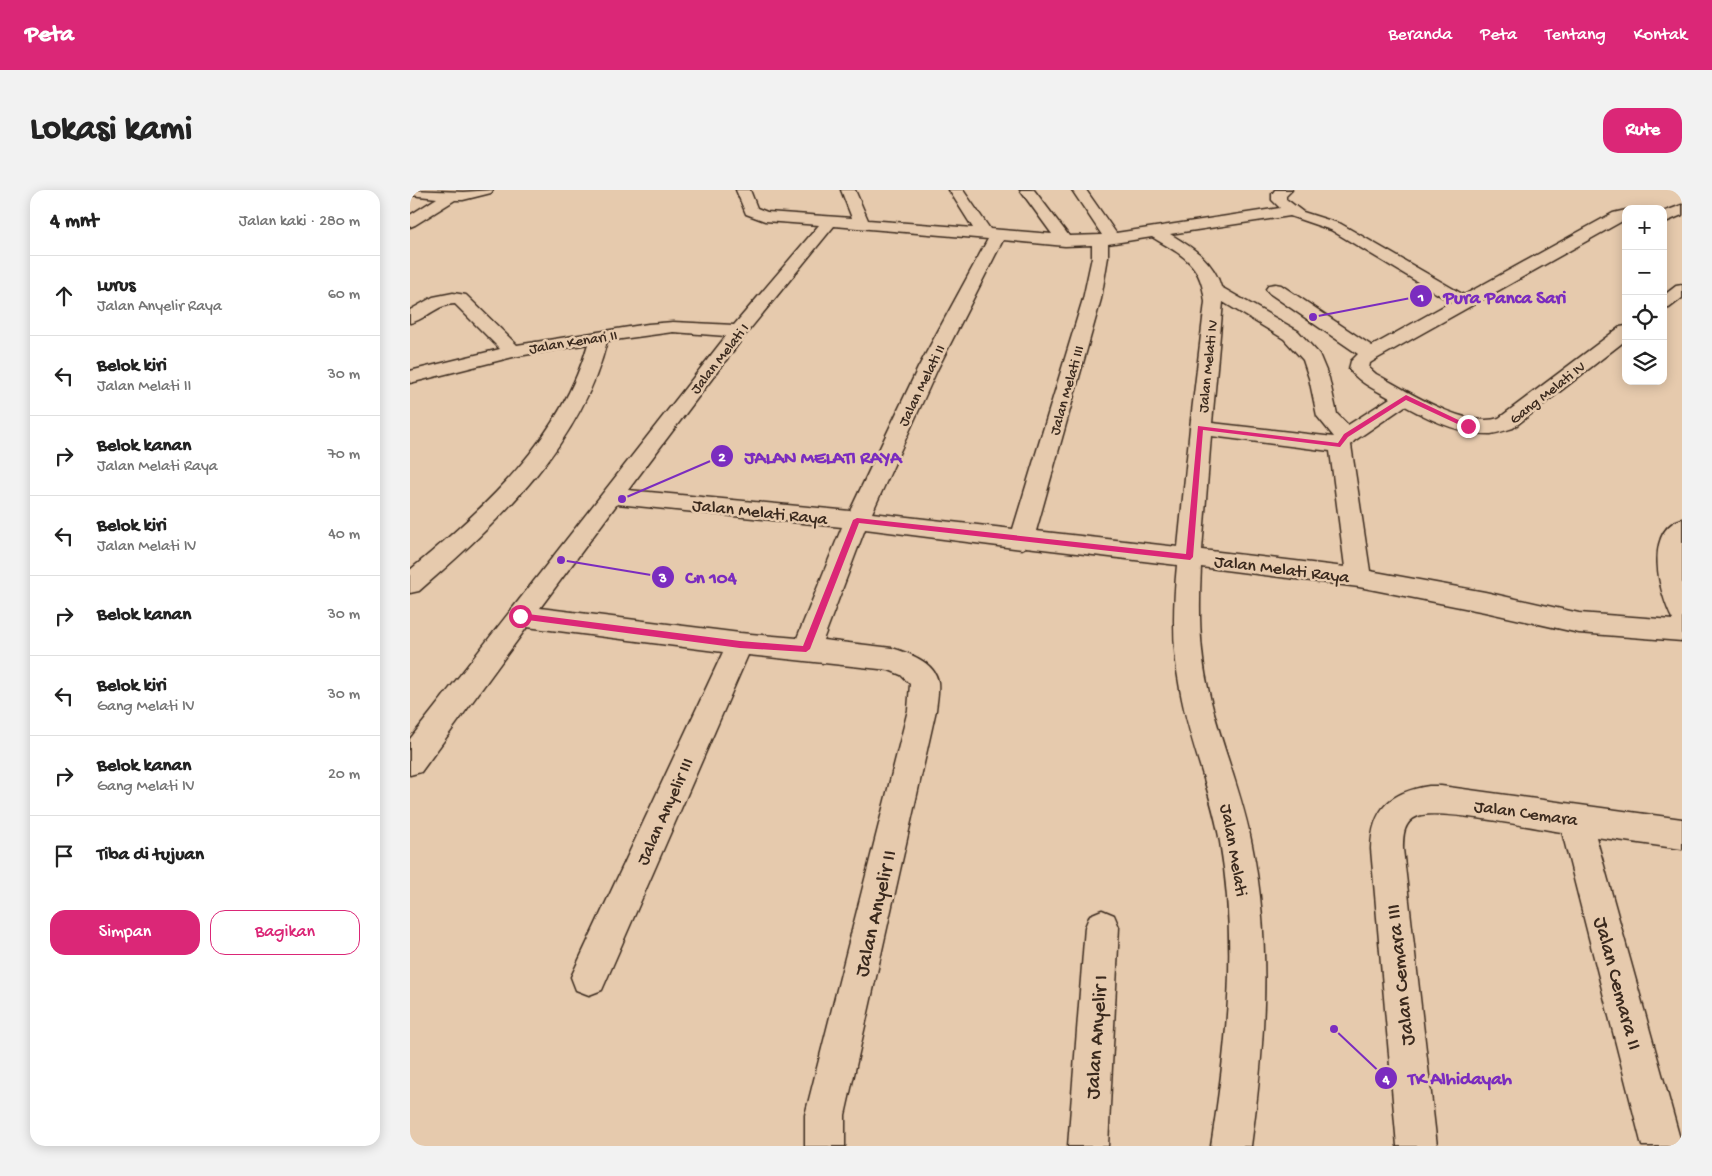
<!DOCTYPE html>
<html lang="id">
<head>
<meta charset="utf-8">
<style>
  :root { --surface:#fff; --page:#f2f2f2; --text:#222; --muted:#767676; --line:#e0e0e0; --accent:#db2777 }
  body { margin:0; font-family:"Gochi Hand",sans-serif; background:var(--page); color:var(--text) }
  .controls { position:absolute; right:15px; top:15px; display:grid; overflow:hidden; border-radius:10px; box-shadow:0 2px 12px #0003 }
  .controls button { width:45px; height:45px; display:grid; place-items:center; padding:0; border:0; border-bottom:1px solid var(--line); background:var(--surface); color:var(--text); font:25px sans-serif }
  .stop { position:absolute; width:15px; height:15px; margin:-11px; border:4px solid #db2777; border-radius:50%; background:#fff }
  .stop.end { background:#db2777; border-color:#fff; box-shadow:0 1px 5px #0008 }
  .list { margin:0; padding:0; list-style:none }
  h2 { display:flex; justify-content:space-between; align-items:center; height:65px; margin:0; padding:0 20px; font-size:21px }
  h2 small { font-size:16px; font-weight:400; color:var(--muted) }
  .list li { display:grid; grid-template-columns:32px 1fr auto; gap:15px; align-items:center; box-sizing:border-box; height:80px; padding:0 20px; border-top:1px solid var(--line) }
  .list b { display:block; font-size:19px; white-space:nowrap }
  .list p { margin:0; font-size:16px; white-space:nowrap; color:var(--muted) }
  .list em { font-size:16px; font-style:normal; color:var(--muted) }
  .actions { display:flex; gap:10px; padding:15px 20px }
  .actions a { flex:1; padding:11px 0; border:1px solid var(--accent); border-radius:15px; text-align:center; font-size:18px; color:var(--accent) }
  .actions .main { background:var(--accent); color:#fff }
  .icon { flex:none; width:28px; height:28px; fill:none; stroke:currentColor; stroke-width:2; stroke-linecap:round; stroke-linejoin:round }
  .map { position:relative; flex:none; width:1272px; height:956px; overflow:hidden; border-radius:15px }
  header { display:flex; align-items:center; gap:30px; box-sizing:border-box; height:70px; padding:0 25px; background:var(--accent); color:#fff }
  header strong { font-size:24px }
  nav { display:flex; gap:28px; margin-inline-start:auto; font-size:18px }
  .intro { display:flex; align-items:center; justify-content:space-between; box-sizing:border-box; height:120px; padding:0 30px }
  h1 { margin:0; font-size:35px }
  .button { padding:12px 22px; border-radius:15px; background:var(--accent); color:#fff; font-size:18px; font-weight:700 }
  main { display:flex; gap:30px; padding:0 30px }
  aside { flex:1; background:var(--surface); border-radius:15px; box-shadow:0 2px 12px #0003 }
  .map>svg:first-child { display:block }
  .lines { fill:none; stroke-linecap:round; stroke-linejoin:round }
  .minor-casing { stroke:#3b2a1e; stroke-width:3 }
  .minor { fill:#e6caad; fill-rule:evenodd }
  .route { fill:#db2777 }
  .labels { text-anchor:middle; stroke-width:5; stroke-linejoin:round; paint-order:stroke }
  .far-street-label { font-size:15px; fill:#3b2a1e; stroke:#e6caad }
  .street-label { font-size:18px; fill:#3b2a1e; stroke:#e6caad }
  .near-street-label { font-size:21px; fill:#3b2a1e; stroke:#e6caad }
  .leader { fill:none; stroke:#7b2cbf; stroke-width:2 }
  .callout-dot { fill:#7b2cbf; stroke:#e6caad; stroke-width:2 }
  .mark-label { font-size:15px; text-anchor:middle; font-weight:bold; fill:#fff }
  .callout-label { font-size:19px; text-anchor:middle; font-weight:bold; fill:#7b2cbf; stroke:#e6caad; stroke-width:5; stroke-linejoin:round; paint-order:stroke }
</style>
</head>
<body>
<header>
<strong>Peta</strong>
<nav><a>Beranda</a><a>Peta</a><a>Tentang</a><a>Kontak</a></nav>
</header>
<div class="intro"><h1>Lokasi kami</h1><a class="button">Rute</a></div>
<main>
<aside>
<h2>4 mnt<small>Jalan kaki · 280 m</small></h2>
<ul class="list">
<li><svg class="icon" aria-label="ahead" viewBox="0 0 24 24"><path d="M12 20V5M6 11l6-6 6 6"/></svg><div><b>Lurus</b><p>Jalan Anyelir Raya</p></div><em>60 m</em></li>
<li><svg class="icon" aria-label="left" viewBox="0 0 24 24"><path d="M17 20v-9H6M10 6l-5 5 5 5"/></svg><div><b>Belok kiri</b><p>Jalan Melati II</p></div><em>30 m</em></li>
<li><svg class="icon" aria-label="right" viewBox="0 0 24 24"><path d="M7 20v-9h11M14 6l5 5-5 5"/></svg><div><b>Belok kanan</b><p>Jalan Melati Raya</p></div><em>70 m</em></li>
<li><svg class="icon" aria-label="left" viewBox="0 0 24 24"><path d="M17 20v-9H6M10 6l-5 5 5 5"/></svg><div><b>Belok kiri</b><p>Jalan Melati IV</p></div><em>40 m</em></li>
<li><svg class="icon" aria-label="right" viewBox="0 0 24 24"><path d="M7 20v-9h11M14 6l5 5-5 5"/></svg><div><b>Belok kanan</b></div><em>30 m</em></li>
<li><svg class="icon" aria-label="left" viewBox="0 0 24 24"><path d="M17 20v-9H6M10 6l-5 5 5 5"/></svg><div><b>Belok kiri</b><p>Gang Melati IV</p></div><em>30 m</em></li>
<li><svg class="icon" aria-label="right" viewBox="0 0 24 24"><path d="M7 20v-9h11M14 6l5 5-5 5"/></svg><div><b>Belok kanan</b><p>Gang Melati IV</p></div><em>20 m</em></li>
<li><svg class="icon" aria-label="arrive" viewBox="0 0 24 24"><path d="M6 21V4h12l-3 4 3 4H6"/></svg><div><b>Tiba di tujuan</b></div></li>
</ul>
<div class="actions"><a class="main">Simpan</a><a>Bagikan</a></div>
</aside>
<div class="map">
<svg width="1272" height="956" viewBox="0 0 1272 956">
  <rect width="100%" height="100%" fill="#e6caad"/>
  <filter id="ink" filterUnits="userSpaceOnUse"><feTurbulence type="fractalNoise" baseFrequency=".02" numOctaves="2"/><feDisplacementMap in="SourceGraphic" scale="10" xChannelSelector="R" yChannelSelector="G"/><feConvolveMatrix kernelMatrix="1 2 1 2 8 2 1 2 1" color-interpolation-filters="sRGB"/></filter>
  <g filter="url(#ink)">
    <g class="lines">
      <!-- minor casing -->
      <g class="minor-casing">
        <g id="minor">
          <path d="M0,0L53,2L83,0L81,3L53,10H45L5,35L0,37V25L27,8L0,5Z"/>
          <path d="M326,0H340L347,18L357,22L442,28L431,0H445L458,30L563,38L539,0H553L580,39L642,44L610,0H624L659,46L692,45L662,0H676L706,43L870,18L862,10V4L865,0H882L876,6V9L893,22L931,34L1054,105L1203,23L1216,20V29L968,168L960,173L959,178L966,184C996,200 1054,239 1089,228L1210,137L1216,136V150L1103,238C1096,240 1088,243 1081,244C1052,245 1020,230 995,216L944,251L941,255L960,381L1075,402L1169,423L1263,430C1249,404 1233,340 1272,329V451L1169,443L1075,422L949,397L791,377C789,418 789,458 798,498C809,551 832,601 842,655C862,755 855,855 841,956H801C817,855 828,754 810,652C801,600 779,551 770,499C762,458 763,416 767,375L616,357L612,359L455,339L413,450L482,458C498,463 525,472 528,492C529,501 527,511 526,520L435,925V956H395V925L498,520L500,494L491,485L479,480L338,465L192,800L179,805L166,800L161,787L313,462L117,437L11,582L0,585V549L316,146L263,142L197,151C172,255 87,333 9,401L0,403V380C74,319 151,249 178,154L103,167L0,193V181L90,159L45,114C27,114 17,129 0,133V120L23,107L43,103L56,105L107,155L238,134L263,132L324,135L409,35L355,31L336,24ZM880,26L921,40L1041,112L962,156L871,95L865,94L859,95L856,99L859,103L948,164L941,171L939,179C949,193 966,200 980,208L938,235L927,224L919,188L909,164L888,141L811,97C804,71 782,57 760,44ZM424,36L578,49L508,178L440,321L218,300L335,145ZM742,47C774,66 791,73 795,112L780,238L768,357L626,341L691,109L698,67V54ZM593,50L655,56L682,55V67L673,109L603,339L462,323L528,178ZM813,112L874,149L893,170L899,188L907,226L924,247L802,233ZM801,246L920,261L935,377L792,360ZM207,314L432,337L387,448L330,443L130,418Z"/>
          <path d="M1272,15V25L1253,33V22Z"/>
          <path d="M1272,95V108L1259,118L1253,119V106L1266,96Z"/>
          <path d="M1019,596H1031L1272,629V659L1186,647L1272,956H1232L1152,642C1125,638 1028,618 1008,626C993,632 993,646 993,659L1027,956H987L961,659C962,619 980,602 1019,596Z"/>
          <path d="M692,720L704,725L709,737L698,956H658L675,737L680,725Z"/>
        </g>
      </g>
      <!-- minor -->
      <use href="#minor" class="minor"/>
    </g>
  </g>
  <!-- route -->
  <path class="route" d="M996,205L1061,236L1056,238L996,210L938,247L930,257L793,240L783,367L780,370L449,333L400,459L396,462L330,458L110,429L106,426L110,423L330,451L393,456L443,330L447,328L776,364L788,236L928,253L934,244Z"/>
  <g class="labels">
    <!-- far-street labels -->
    <g class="far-street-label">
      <text transform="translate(163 151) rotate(-9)" y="5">Jalan Kenari II</text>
      <text transform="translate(309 168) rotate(-52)" y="5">Jalan Melati I</text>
      <text transform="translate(797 176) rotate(-84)" y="5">Jalan Melati IV</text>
      <text transform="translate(511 195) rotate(-64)" y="5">Jalan Melati II</text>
      <text transform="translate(656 200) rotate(-74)" y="5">Jalan Melati III</text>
      <text transform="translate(1137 202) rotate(-38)" y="5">Gang Melati IV</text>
    </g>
    <!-- street labels -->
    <g class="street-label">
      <text transform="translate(350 321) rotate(6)" y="6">Jalan Melati Raya</text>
      <text transform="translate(872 378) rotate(7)" y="6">Jalan Melati Raya</text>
      <text transform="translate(254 621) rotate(-66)" y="6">Jalan Anyelir III</text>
      <text transform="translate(1116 622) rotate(8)" y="6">Jalan Cemara</text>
      <text transform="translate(825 660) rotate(80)" y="6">Jalan Melati</text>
    </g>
    <!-- near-street labels -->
    <g class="near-street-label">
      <text transform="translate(464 723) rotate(-77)" y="7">Jalan Anyelir II</text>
      <text transform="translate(989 785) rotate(-96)" y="7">Jalan Cemara III</text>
      <text transform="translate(1209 793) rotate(75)" y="7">Jalan Cemara II</text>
      <text transform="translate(685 847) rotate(-86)" y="7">Jalan Anyelir I</text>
    </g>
  </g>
  <!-- callouts -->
  <path class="leader" d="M903 127L1011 106M212 309L312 266M151 370L253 387M924 839L976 888"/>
  <g class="callout-dot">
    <circle cx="903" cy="127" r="5"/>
    <circle cx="212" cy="309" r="5"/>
    <circle cx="151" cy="370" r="5"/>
    <circle cx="924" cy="839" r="5"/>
    <circle cx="1011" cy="106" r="12"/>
    <circle cx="312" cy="266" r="12"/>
    <circle cx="253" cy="387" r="12"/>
    <circle cx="976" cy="888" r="12"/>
  </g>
  <g class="mark-label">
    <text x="1011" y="111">1</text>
    <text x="312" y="271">2</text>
    <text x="253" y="392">3</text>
    <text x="976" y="893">4</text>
  </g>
  <g class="callout-label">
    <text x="1095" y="113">Pura Panca Sari</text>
    <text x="413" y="273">JALAN MELATI RAYA</text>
    <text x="301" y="393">Cn 104</text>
    <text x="1050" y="894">TK Alhidayah</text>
  </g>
</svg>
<div class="controls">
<button>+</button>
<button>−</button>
<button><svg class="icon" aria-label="locate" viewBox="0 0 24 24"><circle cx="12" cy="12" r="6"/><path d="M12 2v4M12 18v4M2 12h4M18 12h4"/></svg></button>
<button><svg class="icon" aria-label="layers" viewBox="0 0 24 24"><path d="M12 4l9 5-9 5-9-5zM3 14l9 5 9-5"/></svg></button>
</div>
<div class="stop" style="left:110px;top:426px"></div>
<div class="stop end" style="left:1058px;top:236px"></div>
</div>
</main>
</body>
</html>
